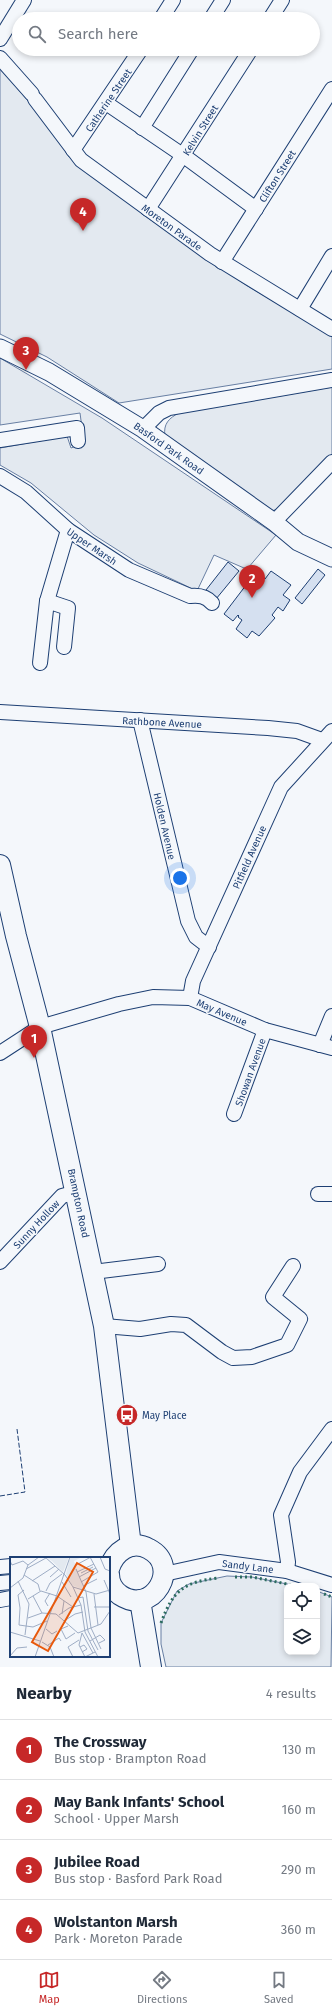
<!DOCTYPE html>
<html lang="en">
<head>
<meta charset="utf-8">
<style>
  :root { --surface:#fff; --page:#f6f6f7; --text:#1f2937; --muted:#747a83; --line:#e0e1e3; --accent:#c62828 }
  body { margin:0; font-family:"Fira Sans",sans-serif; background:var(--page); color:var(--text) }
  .controls { position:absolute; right:12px; bottom:12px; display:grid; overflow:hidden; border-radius:8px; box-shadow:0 2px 6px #0003 }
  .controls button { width:36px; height:36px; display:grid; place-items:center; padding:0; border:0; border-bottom:1px solid var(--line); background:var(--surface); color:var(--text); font:20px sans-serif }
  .you { position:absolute; left:180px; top:878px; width:14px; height:14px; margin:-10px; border:3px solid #fff; border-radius:50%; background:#1a73e8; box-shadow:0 0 0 6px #1a73e833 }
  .badge { display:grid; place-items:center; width:26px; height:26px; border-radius:50%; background:var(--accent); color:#fff; font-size:13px; font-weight:700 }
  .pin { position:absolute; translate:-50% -33px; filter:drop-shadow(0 1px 2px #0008) }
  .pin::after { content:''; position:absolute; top:21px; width:14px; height:12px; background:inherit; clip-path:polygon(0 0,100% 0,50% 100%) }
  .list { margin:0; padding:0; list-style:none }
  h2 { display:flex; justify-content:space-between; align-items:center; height:52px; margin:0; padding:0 16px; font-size:17px }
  h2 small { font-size:13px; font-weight:400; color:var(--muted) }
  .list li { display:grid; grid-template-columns:26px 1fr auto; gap:12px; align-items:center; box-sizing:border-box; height:60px; padding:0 16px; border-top:1px solid var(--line) }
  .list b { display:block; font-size:15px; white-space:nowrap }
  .list p { margin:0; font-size:13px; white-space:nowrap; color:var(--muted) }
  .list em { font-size:13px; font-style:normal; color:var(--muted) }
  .icon { flex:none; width:22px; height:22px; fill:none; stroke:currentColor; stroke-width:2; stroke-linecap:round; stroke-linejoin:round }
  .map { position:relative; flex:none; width:332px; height:1667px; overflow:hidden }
  .search { position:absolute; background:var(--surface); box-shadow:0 2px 6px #0003; left:12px; right:12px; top:12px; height:44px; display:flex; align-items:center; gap:10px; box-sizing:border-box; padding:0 14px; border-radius:22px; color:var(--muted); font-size:15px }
  .sheet { height:292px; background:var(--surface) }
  nav { display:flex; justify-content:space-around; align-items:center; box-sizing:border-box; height:56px; border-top:1px solid var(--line); background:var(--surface); font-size:11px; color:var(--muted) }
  nav a { display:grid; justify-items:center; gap:2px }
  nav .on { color:var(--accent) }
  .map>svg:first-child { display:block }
  .green { fill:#e3e9f0; stroke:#687fa3 }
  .building { fill:#d5e0f0; stroke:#1d3f73 }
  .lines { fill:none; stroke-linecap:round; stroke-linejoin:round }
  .minor-casing { stroke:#1d3f73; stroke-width:16 }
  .major-casing { stroke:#1d3f73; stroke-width:19 }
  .highway-casing { stroke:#1d3f73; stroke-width:22 }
  .minor { stroke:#f4f7fb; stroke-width:14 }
  .major { stroke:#f4f7fb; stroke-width:17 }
  .highway { stroke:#f4f7fb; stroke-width:20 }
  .hedge { stroke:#2c6c60; stroke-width:3; stroke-dasharray:2 3; stroke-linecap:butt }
  .fence { stroke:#1d3f73; stroke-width:1; stroke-dasharray:5 2; stroke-linecap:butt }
  .labels { text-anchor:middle; stroke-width:3; stroke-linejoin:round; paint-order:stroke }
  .street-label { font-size:10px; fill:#1d3f73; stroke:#f4f7fb }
  .poi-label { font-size:10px; fill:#1d3f73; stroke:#f4f7fb; text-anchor:start }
  .inset-road { fill:none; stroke:#9eadc5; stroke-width:1 }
  .view { fill:#e8590c; fill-opacity:0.15; stroke:#e8590c; stroke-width:2 }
  .inset-edge { fill:none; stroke:#1d3f73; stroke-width:2 }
</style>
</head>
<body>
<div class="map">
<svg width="332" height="1667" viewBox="0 0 332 1667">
  <rect width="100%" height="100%" fill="#f4f7fb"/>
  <!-- green -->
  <g class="green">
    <path d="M0,68L79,161L145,216L246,285L332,336V369L119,403L47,357L0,334Z"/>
    <path d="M0,358L102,418L276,535L248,568H244L214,555L197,591L138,563L94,535L31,483L0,465V448L67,436L71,448L84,443L80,413L0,425Z"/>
    <path d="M332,387V455L282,507L272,511L165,436C163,424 169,418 179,413Z"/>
    <path d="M227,1576L252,1577L297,1586H287V1652H317V1591L332,1597L331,1667H166L161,1644V1623L177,1591L189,1584Z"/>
  </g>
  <!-- building -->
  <g class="building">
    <path d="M228,562L239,571L216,599L206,590Z"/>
    <path d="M318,569L325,575L302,604L295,598Z"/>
    <path d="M271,571L291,585L283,595L290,600L283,611L278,607L272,615L275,618L259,636L252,631L247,638L236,629L242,620L238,617L239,616L238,615L233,621L224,614L256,572L265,579Z"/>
  </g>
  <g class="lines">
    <!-- minor casing -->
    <g class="minor-casing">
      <g id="minor">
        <path d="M161,19L173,0"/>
        <path d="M211,19L223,0"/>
        <path d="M270,19L282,0"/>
        <path d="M0,39L24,0"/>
        <path d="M0,58L32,94"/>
        <path d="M35,99L81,160L210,254L332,329"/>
        <path d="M106,103L184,156L256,209"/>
        <path d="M142,128L192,49"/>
        <path d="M73,150L141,49"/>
        <path d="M148,209L251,49"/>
        <path d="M222,262L332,89"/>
        <path d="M300,309L332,256"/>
        <path d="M143,429L159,413L169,408L332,380"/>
        <path d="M0,440L77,428L78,441"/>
        <path d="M0,476L26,492L68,530L129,570L190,596C199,595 206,596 212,603"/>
        <path d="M274,522L332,462"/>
        <path d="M47,601L68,608L64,647"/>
        <path d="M40,663L47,601L68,530"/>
        <path d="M0,712L268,728L297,731L322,740"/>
        <path d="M140,720L188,921L196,937L209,947"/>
        <path d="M190,998L193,981L281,787L332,731"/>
        <path d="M320,1045L332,1016"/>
        <path d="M0,1053L40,1027L119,1004L153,997L190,998L265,1030L332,1048"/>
        <path d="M234,1114L265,1030"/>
        <path d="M318,1194H332"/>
        <path d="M0,1262L62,1196L77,1192"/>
        <path d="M93,1272L158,1264"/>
        <path d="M104,1326L140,1329L171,1324L186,1325L222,1352L233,1358L252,1357L287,1345L300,1319L273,1297L293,1266"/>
        <path d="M0,1567L11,1566"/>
        <path d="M287,1571L288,1562L281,1515L300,1472L332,1429"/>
        <path d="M164,1574L219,1562L287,1571L332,1585"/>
        <path d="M0,1583L11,1582"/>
        <path d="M0,1600L11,1598"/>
      </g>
    </g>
    <!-- major casing -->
    <g class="major-casing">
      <path id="major" d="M0,348L49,372L143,429L274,522L298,542L332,558"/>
    </g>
    <!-- highway casing -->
    <g class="highway-casing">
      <g id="highway">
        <path d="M0,865L16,936L40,1027L104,1326L131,1546"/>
        <path d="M109,1569C114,1552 131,1539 149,1549C182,1566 153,1617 120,1595C113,1590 109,1582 109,1574"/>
        <path d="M140,1600L151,1667"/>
      </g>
    </g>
    <!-- minor -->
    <use href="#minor" class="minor"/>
    <!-- major -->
    <use href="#major" class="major"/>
    <!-- highway -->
    <use href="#highway" class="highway"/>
    <!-- hedge -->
    <g class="hedge">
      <path d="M235,1577H252L297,1586"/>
      <path d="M324,1594L332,1597"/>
      <path d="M161,1623C173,1590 184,1582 218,1578"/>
    </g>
    <!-- fence -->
    <path class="fence" d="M0,1496L25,1492L17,1429"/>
  </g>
  <!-- icons -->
  <defs>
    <g id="bus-disc" transform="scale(1.15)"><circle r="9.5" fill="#c62828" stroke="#f4f7fb"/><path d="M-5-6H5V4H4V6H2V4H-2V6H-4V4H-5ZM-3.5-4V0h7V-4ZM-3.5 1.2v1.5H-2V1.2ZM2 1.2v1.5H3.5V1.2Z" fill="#fff"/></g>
  </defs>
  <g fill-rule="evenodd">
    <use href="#bus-disc" x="127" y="1415"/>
  </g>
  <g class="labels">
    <!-- street labels -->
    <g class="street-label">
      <text transform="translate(108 100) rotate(-56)" y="4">Catherine Street</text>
      <text transform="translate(200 130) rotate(-58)" y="4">Kelvin Street</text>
      <text transform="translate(277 176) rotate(-58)" y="4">Clifton Street</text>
      <text transform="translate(172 227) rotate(36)" y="4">Moreton Parade</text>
      <text transform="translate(169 448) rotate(35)" y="4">Basford Park Road</text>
      <text transform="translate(92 546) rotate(34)" y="4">Upper Marsh</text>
      <text transform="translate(162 722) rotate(3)" y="4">Rathbone Avenue</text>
      <text transform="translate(165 826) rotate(77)" y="4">Holden Avenue</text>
      <text transform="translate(249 857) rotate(-66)" y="4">Pitfield Avenue</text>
      <text transform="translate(222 1012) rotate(23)" y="4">May Avenue</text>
      <text transform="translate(250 1072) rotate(-70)" y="4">Showan Avenue</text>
      <text transform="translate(79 1203) rotate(78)" y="4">Brampton Road</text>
      <text transform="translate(36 1224) rotate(-47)" y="4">Sunny Hollow</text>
      <text transform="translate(248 1566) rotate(7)" y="4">Sandy Lane</text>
    </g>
    <!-- poi labels -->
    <g class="poi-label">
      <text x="142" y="1419">May Place</text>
    </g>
  </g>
  <!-- overview -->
  <g transform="translate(10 1557)">
    <rect width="100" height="100" fill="#f4f7fb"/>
    <path d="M36,0H59L53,15L42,4ZM60,0H72L64,4L74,33L62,28L56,17Z" fill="#e3e9f0"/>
    <path class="inset-road" d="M35,0L55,18L63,30L71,48L75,75L88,100M90,0L95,12L100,14M0,4L2,8L13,4L18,8M66,8L81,0M16,12L36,1M66,12L76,35L81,71L91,92M67,15L84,7M71,16L83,10M14,18L28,27L30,34M40,20L49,12M69,20L86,11M94,23L100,37M8,24L19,47L15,78M22,24L45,9M52,25L61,40M71,25L88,15L80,0M73,29L87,22M63,30L86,37L100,33M0,31L13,21L18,8L29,0M14,33L8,38L10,51L9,68L23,70L37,64M36,34L40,26L52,17M84,37L88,68M23,39L32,56M47,39L63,50M0,41V63M68,41L73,40L78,74L88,93M18,42L31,34L47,39M38,49L35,44L40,36M84,50H100M52,57L54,44M49,58L59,51L71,48M18,61L32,56L46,57L68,76L91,67L100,54M54,64L65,57L73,55M58,69L51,72L56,82L65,76M36,72L42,77L47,74M0,75L30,84M72,76L69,88L75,100L85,95M72,76L83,96M80,84L90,78L95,83L89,86M32,85L40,90L44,100M38,88L49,81L51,84M70,90L74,88L77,92L72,95M0,99L7,91L17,90M25,100L60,0M63,100L58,90L69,83"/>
    <path class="view" d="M67,6L83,15L38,94L22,85Z"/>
    <rect width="100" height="100" class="inset-edge"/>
  </g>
</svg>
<div class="controls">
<button><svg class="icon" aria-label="locate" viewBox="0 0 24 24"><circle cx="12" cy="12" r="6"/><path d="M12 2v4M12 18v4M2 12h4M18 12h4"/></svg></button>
<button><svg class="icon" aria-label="layers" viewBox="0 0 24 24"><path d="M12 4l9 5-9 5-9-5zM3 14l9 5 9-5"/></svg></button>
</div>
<div class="you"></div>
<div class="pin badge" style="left:34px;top:1058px">1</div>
<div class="pin badge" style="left:252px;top:598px">2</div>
<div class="pin badge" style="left:26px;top:370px">3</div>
<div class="pin badge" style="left:83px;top:231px">4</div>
<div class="search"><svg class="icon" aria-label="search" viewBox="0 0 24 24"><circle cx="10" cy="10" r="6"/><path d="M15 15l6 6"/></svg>Search here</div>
</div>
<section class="sheet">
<h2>Nearby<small>4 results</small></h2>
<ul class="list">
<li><span class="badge">1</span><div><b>The Crossway</b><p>Bus stop · Brampton Road</p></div><em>130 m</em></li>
<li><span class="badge">2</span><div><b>May Bank Infants' School</b><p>School · Upper Marsh</p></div><em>160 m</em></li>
<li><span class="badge">3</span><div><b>Jubilee Road</b><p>Bus stop · Basford Park Road</p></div><em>290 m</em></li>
<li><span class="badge">4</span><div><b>Wolstanton Marsh</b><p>Park · Moreton Parade</p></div><em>360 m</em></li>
</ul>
</section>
<nav>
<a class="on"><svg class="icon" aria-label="map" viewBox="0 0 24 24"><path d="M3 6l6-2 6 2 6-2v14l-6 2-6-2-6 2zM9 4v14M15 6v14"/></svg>Map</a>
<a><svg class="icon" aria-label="directions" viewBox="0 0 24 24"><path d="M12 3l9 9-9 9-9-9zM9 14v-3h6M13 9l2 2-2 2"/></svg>Directions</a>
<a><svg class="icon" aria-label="saved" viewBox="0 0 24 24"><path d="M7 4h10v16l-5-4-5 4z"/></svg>Saved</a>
</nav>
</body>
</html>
